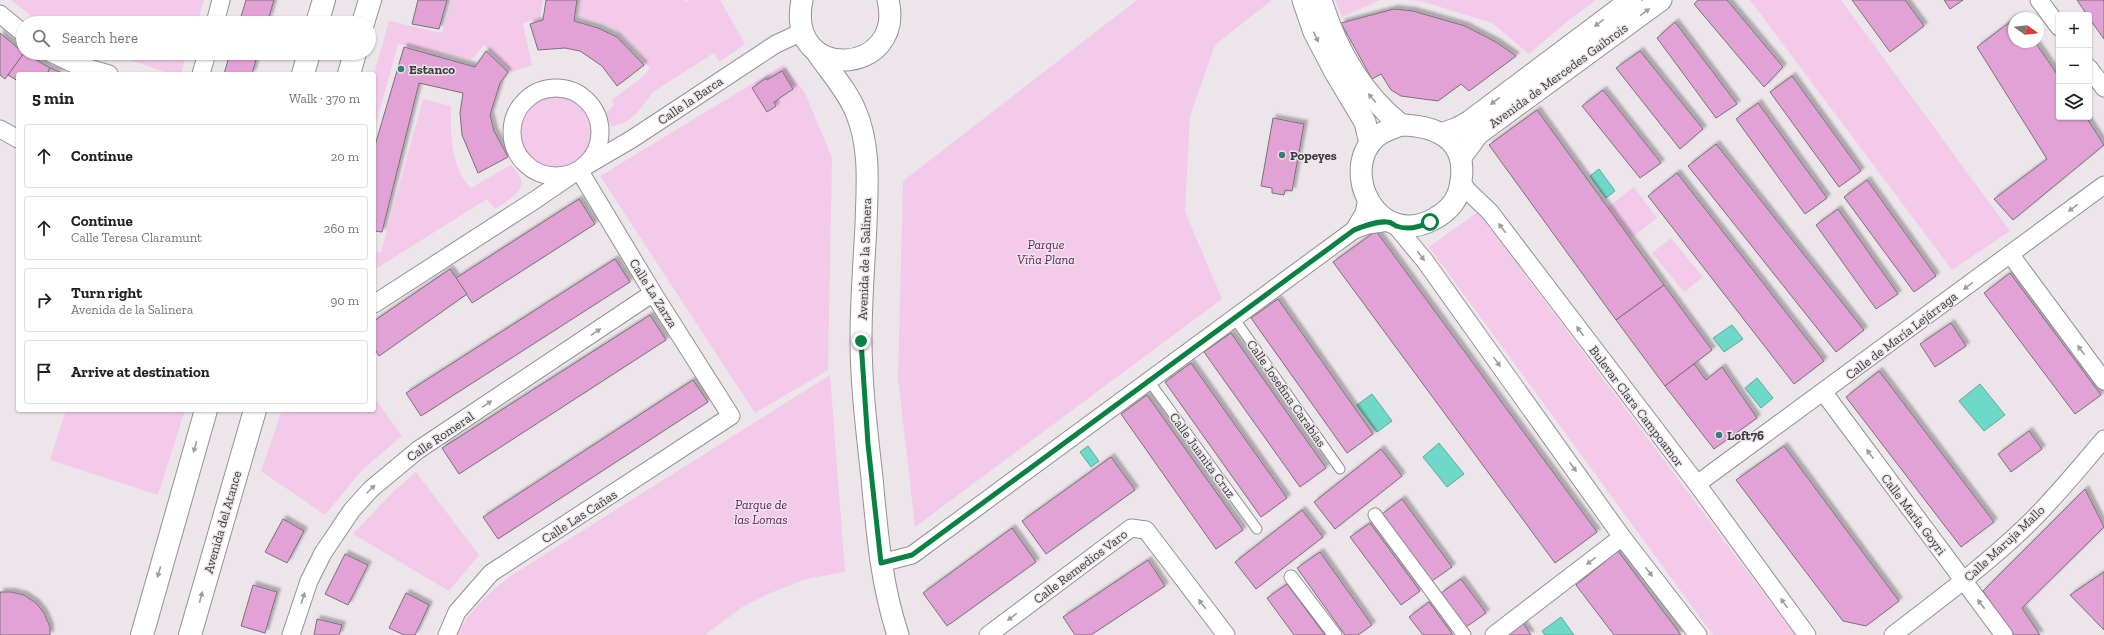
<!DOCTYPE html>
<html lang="en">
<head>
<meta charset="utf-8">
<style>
  :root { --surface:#fff; --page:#f2f2f2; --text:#222; --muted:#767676; --line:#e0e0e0 }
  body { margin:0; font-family:"Zilla Slab",serif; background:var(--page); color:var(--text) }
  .controls { position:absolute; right:12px; top:12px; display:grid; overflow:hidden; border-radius:4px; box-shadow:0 1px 3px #0004 }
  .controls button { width:36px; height:36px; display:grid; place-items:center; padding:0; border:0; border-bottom:1px solid var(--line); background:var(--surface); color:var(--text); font:20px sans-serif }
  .compass { position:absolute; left:2008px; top:12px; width:36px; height:36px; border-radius:50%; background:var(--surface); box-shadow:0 1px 3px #0004; rotate:105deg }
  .stop { position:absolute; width:12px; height:12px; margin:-9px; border:3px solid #0b8043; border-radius:50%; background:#fff }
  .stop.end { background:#0b8043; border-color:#fff; box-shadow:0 1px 4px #0008 }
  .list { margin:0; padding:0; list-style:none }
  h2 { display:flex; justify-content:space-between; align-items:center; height:52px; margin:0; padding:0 16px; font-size:17px }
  h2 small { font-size:13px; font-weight:400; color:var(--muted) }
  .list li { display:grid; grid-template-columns:26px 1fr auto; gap:12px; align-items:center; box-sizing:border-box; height:64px; margin:0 8px 8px; padding:0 8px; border:1px solid var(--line); border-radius:4px }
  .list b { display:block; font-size:15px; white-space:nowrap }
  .list p { margin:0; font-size:13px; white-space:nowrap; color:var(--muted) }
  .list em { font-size:13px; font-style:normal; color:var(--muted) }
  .icon { flex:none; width:22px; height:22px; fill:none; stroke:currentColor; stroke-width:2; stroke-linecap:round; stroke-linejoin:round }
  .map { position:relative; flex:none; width:2104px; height:635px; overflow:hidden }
  .search { position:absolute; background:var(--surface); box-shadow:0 1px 3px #0004; left:16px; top:16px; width:360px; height:44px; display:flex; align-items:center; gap:10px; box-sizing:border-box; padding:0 14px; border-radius:22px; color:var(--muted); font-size:15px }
  .panel { position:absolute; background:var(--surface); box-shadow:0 1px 3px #0004; left:16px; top:72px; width:360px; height:340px; border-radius:4px }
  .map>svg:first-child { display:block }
  .green { fill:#f4caeb }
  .water { fill:#6ed9c8; stroke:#5fa99e }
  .building { fill:#e2a2d6; stroke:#787277; filter:url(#shadow) }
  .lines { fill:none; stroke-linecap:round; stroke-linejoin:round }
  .service-casing { stroke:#969095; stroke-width:11 }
  .pedestrian-casing { stroke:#969095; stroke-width:15 }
  .minor-casing { stroke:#969095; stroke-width:19 }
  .tertiary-casing { stroke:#969095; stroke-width:23 }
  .secondary-casing { stroke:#969095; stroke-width:24 }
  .service { stroke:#fff; stroke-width:9 }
  .pedestrian { stroke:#fff; stroke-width:13 }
  .minor { stroke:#fff; stroke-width:17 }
  .tertiary { stroke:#fff; stroke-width:21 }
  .secondary { stroke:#fff; stroke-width:22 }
  .oneway { fill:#9e9c9e }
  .route { stroke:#0b8043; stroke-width:5 }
  .poi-dot { fill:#397e74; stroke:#ece5ea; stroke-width:1.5 }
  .labels { text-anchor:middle; stroke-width:3; stroke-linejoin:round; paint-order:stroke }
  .poi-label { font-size:13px; font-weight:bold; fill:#3c3a3c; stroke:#ece5ea; text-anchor:start }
  .street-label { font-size:13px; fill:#3c3a3c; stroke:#ece5ea }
  .park-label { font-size:13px; font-style:italic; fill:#6b2162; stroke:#ece5ea }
</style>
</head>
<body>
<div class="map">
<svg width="2104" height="635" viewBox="0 0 2104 635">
  <defs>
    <filter id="shadow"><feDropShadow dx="3.5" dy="-3.5" stdDeviation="1" flood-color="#0004"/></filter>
  </defs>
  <rect width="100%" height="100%" fill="#ece5ea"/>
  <!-- green -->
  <g class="green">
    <path d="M11,0H204L197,23H40Z"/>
    <path d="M452,0H543L540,18L526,22L523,24L532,65L512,72L484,45L471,60L398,44L374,131V74L389,21L442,33Z"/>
    <path d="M581,0H684L686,2L688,0H720L745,44L719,62L714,53L653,92L637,113L627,121L612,127L604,115L614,105L612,100L640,79L650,69C629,37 618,25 579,17Z"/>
    <path d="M1137,0H1272L1215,45L1190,116L1185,212L1222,299L915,527L898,378L903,181Z"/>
    <path d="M1335,0H1380L1342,17Z"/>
    <path d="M1412,0H1596L1570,19L1529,54L1492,23L1424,2Z"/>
    <path d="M1750,0H1841L2010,231L1952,270Z"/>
    <path d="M109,53H187L181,74H171Z"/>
    <path d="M783,65L805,93L832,158L828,370L755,413L600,176Z"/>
    <circle cx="556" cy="133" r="36"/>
    <path d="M423,99L451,106C450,132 451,170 471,188L511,165C534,188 514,196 495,209L487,199L374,270V253L381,252Z"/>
    <path d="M1634,187L1657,218L1631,238L1608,207Z"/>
    <path d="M1478,212L1795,635H1713L1429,247Z"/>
    <path d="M1671,238L1703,277L1684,292L1652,253Z"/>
    <path d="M830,375L845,572L806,579L768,594L741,608L705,635H457C469,610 490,591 512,575Z"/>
    <path d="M374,397L402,436L362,470L325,515L261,471L282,410H374Z"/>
    <path d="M66,410H185L158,495L50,460Z"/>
    <path d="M416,472L479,555L449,591L353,534L393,492Z"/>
  </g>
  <!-- water -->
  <g class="water">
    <path d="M1599,169L1615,191L1606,198L1590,176Z"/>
    <path d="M1732,325L1743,339L1724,352L1713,338Z"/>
    <path d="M1757,378L1773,398L1761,408L1745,388Z"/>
    <path d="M1980,384L2005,415L1984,431L1959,401Z"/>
    <path d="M1372,394L1392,421L1377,432L1357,405Z"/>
    <path d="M1439,443L1464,474L1447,487L1423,457Z"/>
    <path d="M1088,446L1099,461L1091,467L1080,452Z"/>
    <path d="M1561,617L1574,635H1545L1542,631Z"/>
  </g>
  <!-- building -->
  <g class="building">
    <path d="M246,0H274L267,23H239Z"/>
    <path d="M418,0H447L439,29L412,24Z"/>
    <path d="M546,0H577L574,21L598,28L617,37L644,65L617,86L602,66L580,51L565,48L538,50L530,24L543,20Z"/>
    <path d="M1698,0H1727L1783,67L1764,87L1694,4Z"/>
    <path d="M1852,0H1905L1924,26L1890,52Z"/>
    <path d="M1944,0H1963L1950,9Z"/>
    <path d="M2077,0H2104V39L2089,18V15H2087Z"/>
    <path d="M1394,9L1413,11L1465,26L1496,42L1516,56L1469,91L1461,84L1438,101L1401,96L1391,90L1381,74L1372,79L1341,23Z"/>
    <path d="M2014,19V42H2035L2059,77V117H2086L2104,145L2013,220L1994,199L2047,159L1977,47Z"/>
    <path d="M1675,22L1737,104L1716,118L1657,38Z"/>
    <path d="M0,33L24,53L5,79L0,75Z"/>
    <path d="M404,47L475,67L486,51L508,72L500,83L490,115L494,131L508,157L478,173L462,135L460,113L463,93L419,83L382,232L374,231V149Z"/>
    <path d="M1640,51L1703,129L1680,149L1616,68Z"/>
    <path d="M24,53L50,68L47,74H18V81L8,75Z"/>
    <path d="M230,53H246L257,56L252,74H224Z"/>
    <path d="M50,68L65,74H47Z"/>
    <path d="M782,71L793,89L774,102L776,106L767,112L752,88L766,78L767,80Z"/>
    <path d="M1792,76L1861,171L1839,187L1770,92Z"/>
    <path d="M1603,90L1661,163L1640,178L1582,106Z"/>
    <path d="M1758,103L1827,198L1805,214L1736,119Z"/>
    <path d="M1537,110L1664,285L1616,320L1489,145Z"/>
    <path d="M1273,118L1304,124L1292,191L1285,190L1284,195L1272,193V188L1261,186Z"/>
    <path d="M1716,144L1864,330L1836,352L1688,166Z"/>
    <path d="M1677,173L1824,361L1794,384L1648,196Z"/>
    <path d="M1867,180L1936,276L1914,292L1844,197Z"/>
    <path d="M579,199L595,224L472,303L456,278Z"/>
    <path d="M1838,209L1898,294L1876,309L1816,225Z"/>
    <path d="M1376,231L1597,532L1555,563L1333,262Z"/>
    <path d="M615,259L630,282L421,416L406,393Z"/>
    <path d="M450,269L467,294L379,356L374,348V321Z"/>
    <path d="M2010,273L2101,395L2075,414L1984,293Z"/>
    <path d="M1664,285L1712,350L1665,386L1616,320Z"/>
    <path d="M1278,299L1373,434L1347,453L1251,318Z"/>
    <path d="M650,315L666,340L459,474L442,448Z"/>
    <path d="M1951,323L1966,346L1935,367L1920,344Z"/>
    <path d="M1231,333L1326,468L1300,487L1204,352Z"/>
    <path d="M1191,363L1287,498L1261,517L1165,382Z"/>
    <path d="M1694,364L1706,380L1722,367L1757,418L1714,449L1665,386Z"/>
    <path d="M1879,371L1994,522L1961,547L1846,397Z"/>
    <path d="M693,380L708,402L498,539L483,517Z"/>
    <path d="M1147,395L1243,530L1216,549L1121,414Z"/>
    <path d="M2029,431L2042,449L2011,472L1998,454Z"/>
    <path d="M1784,446L1899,601L1866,626L1843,621L1736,480Z"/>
    <path d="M1381,449L1402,476L1335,529L1314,502Z"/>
    <path d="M1111,457L1135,490L1046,554L1022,521Z"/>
    <path d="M2085,489L2104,527L2022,608L2040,635H2014L1983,591Z"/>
    <path d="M1402,499L1452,567L1432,581L1382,514Z"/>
    <path d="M1302,510L1323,537L1256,589L1235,562Z"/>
    <path d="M283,519L304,531L287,563L265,552Z"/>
    <path d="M1370,523L1420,591L1401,605L1350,537Z"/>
    <path d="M1012,528L1036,562L947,626L923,593Z"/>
    <path d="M1618,551L1681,635H1614L1576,585Z"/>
    <path d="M1320,552L1372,625L1358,635H1345L1297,568Z"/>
    <path d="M345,554L368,565L348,605L325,594Z"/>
    <path d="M1148,560L1165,586L1091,635H1075L1063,617Z"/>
    <path d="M2104,572V630L2070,595Z"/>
    <path d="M1461,579L1486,613L1466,627L1441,593Z"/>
    <path d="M1287,584L1325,635H1294L1267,598Z"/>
    <path d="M253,585L277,592L265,633L241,626Z"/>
    <path d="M0,592H11L24,595L36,603L44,613L50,627V635H0Z"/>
    <path d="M406,593L429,605L415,635H404L389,628Z"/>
    <path d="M1429,602L1453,635H1423L1409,617Z"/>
    <path d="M317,619L342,625L339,635H314Z"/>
    <path d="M1523,623L1531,635H1507Z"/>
  </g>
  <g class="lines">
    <!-- service casing -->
    <g class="service-casing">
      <g id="service">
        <path d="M1234,318L1340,469"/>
        <path d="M1149,381L1257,529"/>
      </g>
    </g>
    <!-- pedestrian casing -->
    <g class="pedestrian-casing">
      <g id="pedestrian">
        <path d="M1375,515L1464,635"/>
        <path d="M1291,577L1335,635"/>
      </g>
    </g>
    <!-- minor casing -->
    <g class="minor-casing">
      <g id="minor">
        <path d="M2039,0L2059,27"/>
        <path d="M0,14L23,33"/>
        <path d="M215,23L221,0"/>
        <path d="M51,53L74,64L109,74"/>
        <path d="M2089,68L2104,88"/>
        <path d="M201,74L207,53"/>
        <circle cx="556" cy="132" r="44"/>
        <path d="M0,129L18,139"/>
        <path d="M1461,182L1469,192L1490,212L1697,484L1807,635"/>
        <path d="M1367,199L1364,213L1354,230L1368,225L1389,222"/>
        <path d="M1396,226L1425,261L1622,537L1698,635"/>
        <path d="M2010,254L2104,381"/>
        <path d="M374,304L535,200L579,170L632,139L776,44L802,32"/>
        <path d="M1824,393L2004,635"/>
        <path d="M1697,484L2104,185"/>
        <path d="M881,563L912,555L1354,230"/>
        <path d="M291,635L309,581L323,553L352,510L371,489L418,450L653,293"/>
        <path d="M447,635L457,612L491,573L731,416L653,293L579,170"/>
        <path d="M988,635L1131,528L1146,530L1226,635"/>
        <path d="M1494,635L1622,537"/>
        <path d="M1893,635C1937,601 1982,568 2023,529C2052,502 2078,469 2104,439"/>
      </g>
    </g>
    <!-- tertiary casing -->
    <g class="tertiary-casing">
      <g id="tertiary">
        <path d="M802,0C785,84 906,76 888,0"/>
        <path d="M1303,0L1314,32L1335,72L1365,122L1370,143"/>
        <path d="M1321,0C1336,49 1361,93 1401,125"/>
        <path d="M818,54C831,73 847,90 856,112C871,148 867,187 866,225C864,263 861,301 861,339C861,385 867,432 872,478C877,531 881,584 898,635"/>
        <path d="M1401,125C1444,126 1471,145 1459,191C1456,203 1445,213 1434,219C1378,250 1338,171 1376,137C1383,131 1393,128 1401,125Z"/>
        <path d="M1441,134L1458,128L1470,121L1631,0"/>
        <path d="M1461,157L1478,134L1661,0"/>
      </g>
    </g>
    <!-- secondary casing -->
    <g class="secondary-casing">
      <g id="secondary">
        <path d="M317,23L324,0"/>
        <path d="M363,23L370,0"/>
        <path d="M303,74L309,53"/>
        <path d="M349,74L355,53"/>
        <path d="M142,635L206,410"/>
        <path d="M190,635L255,410"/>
      </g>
    </g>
    <!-- service -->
    <use href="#service" class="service"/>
    <!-- pedestrian -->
    <use href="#pedestrian" class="pedestrian"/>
    <!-- minor -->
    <use href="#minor" class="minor"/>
    <!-- tertiary -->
    <use href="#tertiary" class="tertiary"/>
    <!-- secondary -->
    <use href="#secondary" class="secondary"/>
  </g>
  <!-- one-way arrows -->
  <defs><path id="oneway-solid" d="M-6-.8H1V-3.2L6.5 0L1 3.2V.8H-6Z"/></defs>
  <g class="oneway">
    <use href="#oneway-solid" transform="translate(1645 12) rotate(-36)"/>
    <use href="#oneway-solid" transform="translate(1599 23) rotate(143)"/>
    <use href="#oneway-solid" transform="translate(1316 37) rotate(64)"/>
    <use href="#oneway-solid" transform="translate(1372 98) rotate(-131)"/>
    <use href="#oneway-solid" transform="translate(1495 101) rotate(143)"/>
    <use href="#oneway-solid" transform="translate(2073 208) rotate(144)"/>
    <use href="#oneway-solid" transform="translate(1502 228) rotate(-127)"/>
    <use href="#oneway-solid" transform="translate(1421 256) rotate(53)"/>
    <use href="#oneway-solid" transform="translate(1968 286) rotate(143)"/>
    <use href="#oneway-solid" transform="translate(1580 331) rotate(-127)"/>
    <use href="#oneway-solid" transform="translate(596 332) rotate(-34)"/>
    <use href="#oneway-solid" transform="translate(2081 350) rotate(-127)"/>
    <use href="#oneway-solid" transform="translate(1497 362) rotate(54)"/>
    <use href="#oneway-solid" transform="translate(487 404) rotate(-34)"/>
    <use href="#oneway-solid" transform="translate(195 447) rotate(106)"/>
    <use href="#oneway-solid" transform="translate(1870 454) rotate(-127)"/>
    <use href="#oneway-solid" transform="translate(1573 467) rotate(54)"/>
    <use href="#oneway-solid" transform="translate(371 489) rotate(-45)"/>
    <use href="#oneway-solid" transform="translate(1591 561) rotate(143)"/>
    <use href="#oneway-solid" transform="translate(159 572) rotate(106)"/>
    <use href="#oneway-solid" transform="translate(1649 572) rotate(52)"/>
    <use href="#oneway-solid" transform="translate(201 597) rotate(-75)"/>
    <use href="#oneway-solid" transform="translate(303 598) rotate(-72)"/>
    <use href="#oneway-solid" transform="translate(1784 603) rotate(-126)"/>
    <use href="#oneway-solid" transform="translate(1202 604) rotate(-127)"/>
    <use href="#oneway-solid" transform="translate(1981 604) rotate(-127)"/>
    <use href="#oneway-solid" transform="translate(1012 617) rotate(143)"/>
  </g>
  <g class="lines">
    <!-- route -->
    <path class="route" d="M861,341L868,444L881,563L912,555L1354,230C1364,226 1376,221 1387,222C1391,222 1393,224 1396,226C1407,230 1420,227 1430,222"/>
  </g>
  <!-- markers -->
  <g class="poi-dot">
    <circle cx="401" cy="69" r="4"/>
    <circle cx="1282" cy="155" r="4"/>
    <circle cx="1719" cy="435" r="4"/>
  </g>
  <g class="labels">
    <!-- poi labels -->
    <g class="poi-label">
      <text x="409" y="74">Estanco</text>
      <text x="1290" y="160">Popeyes</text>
      <text x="1727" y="440">Loft76</text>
    </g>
    <!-- street labels -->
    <g class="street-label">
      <text transform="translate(1558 75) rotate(-36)" y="5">Avenida de Mercedes Gaibrois</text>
      <text transform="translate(690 100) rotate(-34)" y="5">Calle la Barca</text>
      <text transform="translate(864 259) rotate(-88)" y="5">Avenida de la Salinera</text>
      <text transform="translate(654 293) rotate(58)" y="5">Calle La Zarza</text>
      <text transform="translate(1901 335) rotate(-37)" y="5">Calle de María Lejárraga</text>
      <text transform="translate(1287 393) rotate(55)" y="5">Calle Josefina Carabias</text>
      <text transform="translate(1637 406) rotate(53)" y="5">Bulevar Clara Campoamor</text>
      <text transform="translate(440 436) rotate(-34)" y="5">Calle Romeral</text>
      <text transform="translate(1203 455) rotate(54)" y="5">Calle Juanita Cruz</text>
      <text transform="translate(1914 514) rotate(53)" y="5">Calle María Goyri</text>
      <text transform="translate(579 516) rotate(-33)" y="5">Calle Las Cañas</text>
      <text transform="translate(222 522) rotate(-74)" y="5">Avenida del Atance</text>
      <text transform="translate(2004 543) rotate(-43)" y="5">Calle Maruja Mallo</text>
      <text transform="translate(1080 566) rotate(-37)" y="5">Calle Remedios Varo</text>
    </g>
    <!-- park labels -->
    <g class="park-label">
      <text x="1046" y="249">Parque<tspan x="1046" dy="15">Viña Plana</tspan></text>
      <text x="761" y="509">Parque de<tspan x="761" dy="15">las Lomas</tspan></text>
    </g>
  </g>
</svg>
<div class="controls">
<button>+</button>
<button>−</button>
<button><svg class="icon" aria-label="layers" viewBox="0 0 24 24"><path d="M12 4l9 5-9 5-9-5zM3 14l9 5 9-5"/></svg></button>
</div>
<svg class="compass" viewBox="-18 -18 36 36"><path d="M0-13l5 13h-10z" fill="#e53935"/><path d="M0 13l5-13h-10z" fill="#767676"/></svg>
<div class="stop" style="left:1430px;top:222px"></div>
<div class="stop end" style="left:861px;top:341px"></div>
<div class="search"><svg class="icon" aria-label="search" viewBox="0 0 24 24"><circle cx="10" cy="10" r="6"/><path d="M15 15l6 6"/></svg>Search here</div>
<section class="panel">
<h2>5 min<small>Walk · 370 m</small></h2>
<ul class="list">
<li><svg class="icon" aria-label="ahead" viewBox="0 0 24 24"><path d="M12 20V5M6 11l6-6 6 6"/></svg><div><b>Continue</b></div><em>20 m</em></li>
<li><svg class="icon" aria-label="ahead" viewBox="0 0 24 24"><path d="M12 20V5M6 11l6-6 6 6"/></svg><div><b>Continue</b><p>Calle Teresa Claramunt</p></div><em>260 m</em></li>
<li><svg class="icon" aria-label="right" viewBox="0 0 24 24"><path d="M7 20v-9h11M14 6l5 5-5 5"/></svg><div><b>Turn right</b><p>Avenida de la Salinera</p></div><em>90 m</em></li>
<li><svg class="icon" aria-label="arrive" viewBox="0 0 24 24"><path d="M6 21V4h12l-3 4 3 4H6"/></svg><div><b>Arrive at destination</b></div></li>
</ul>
</section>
</div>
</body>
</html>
